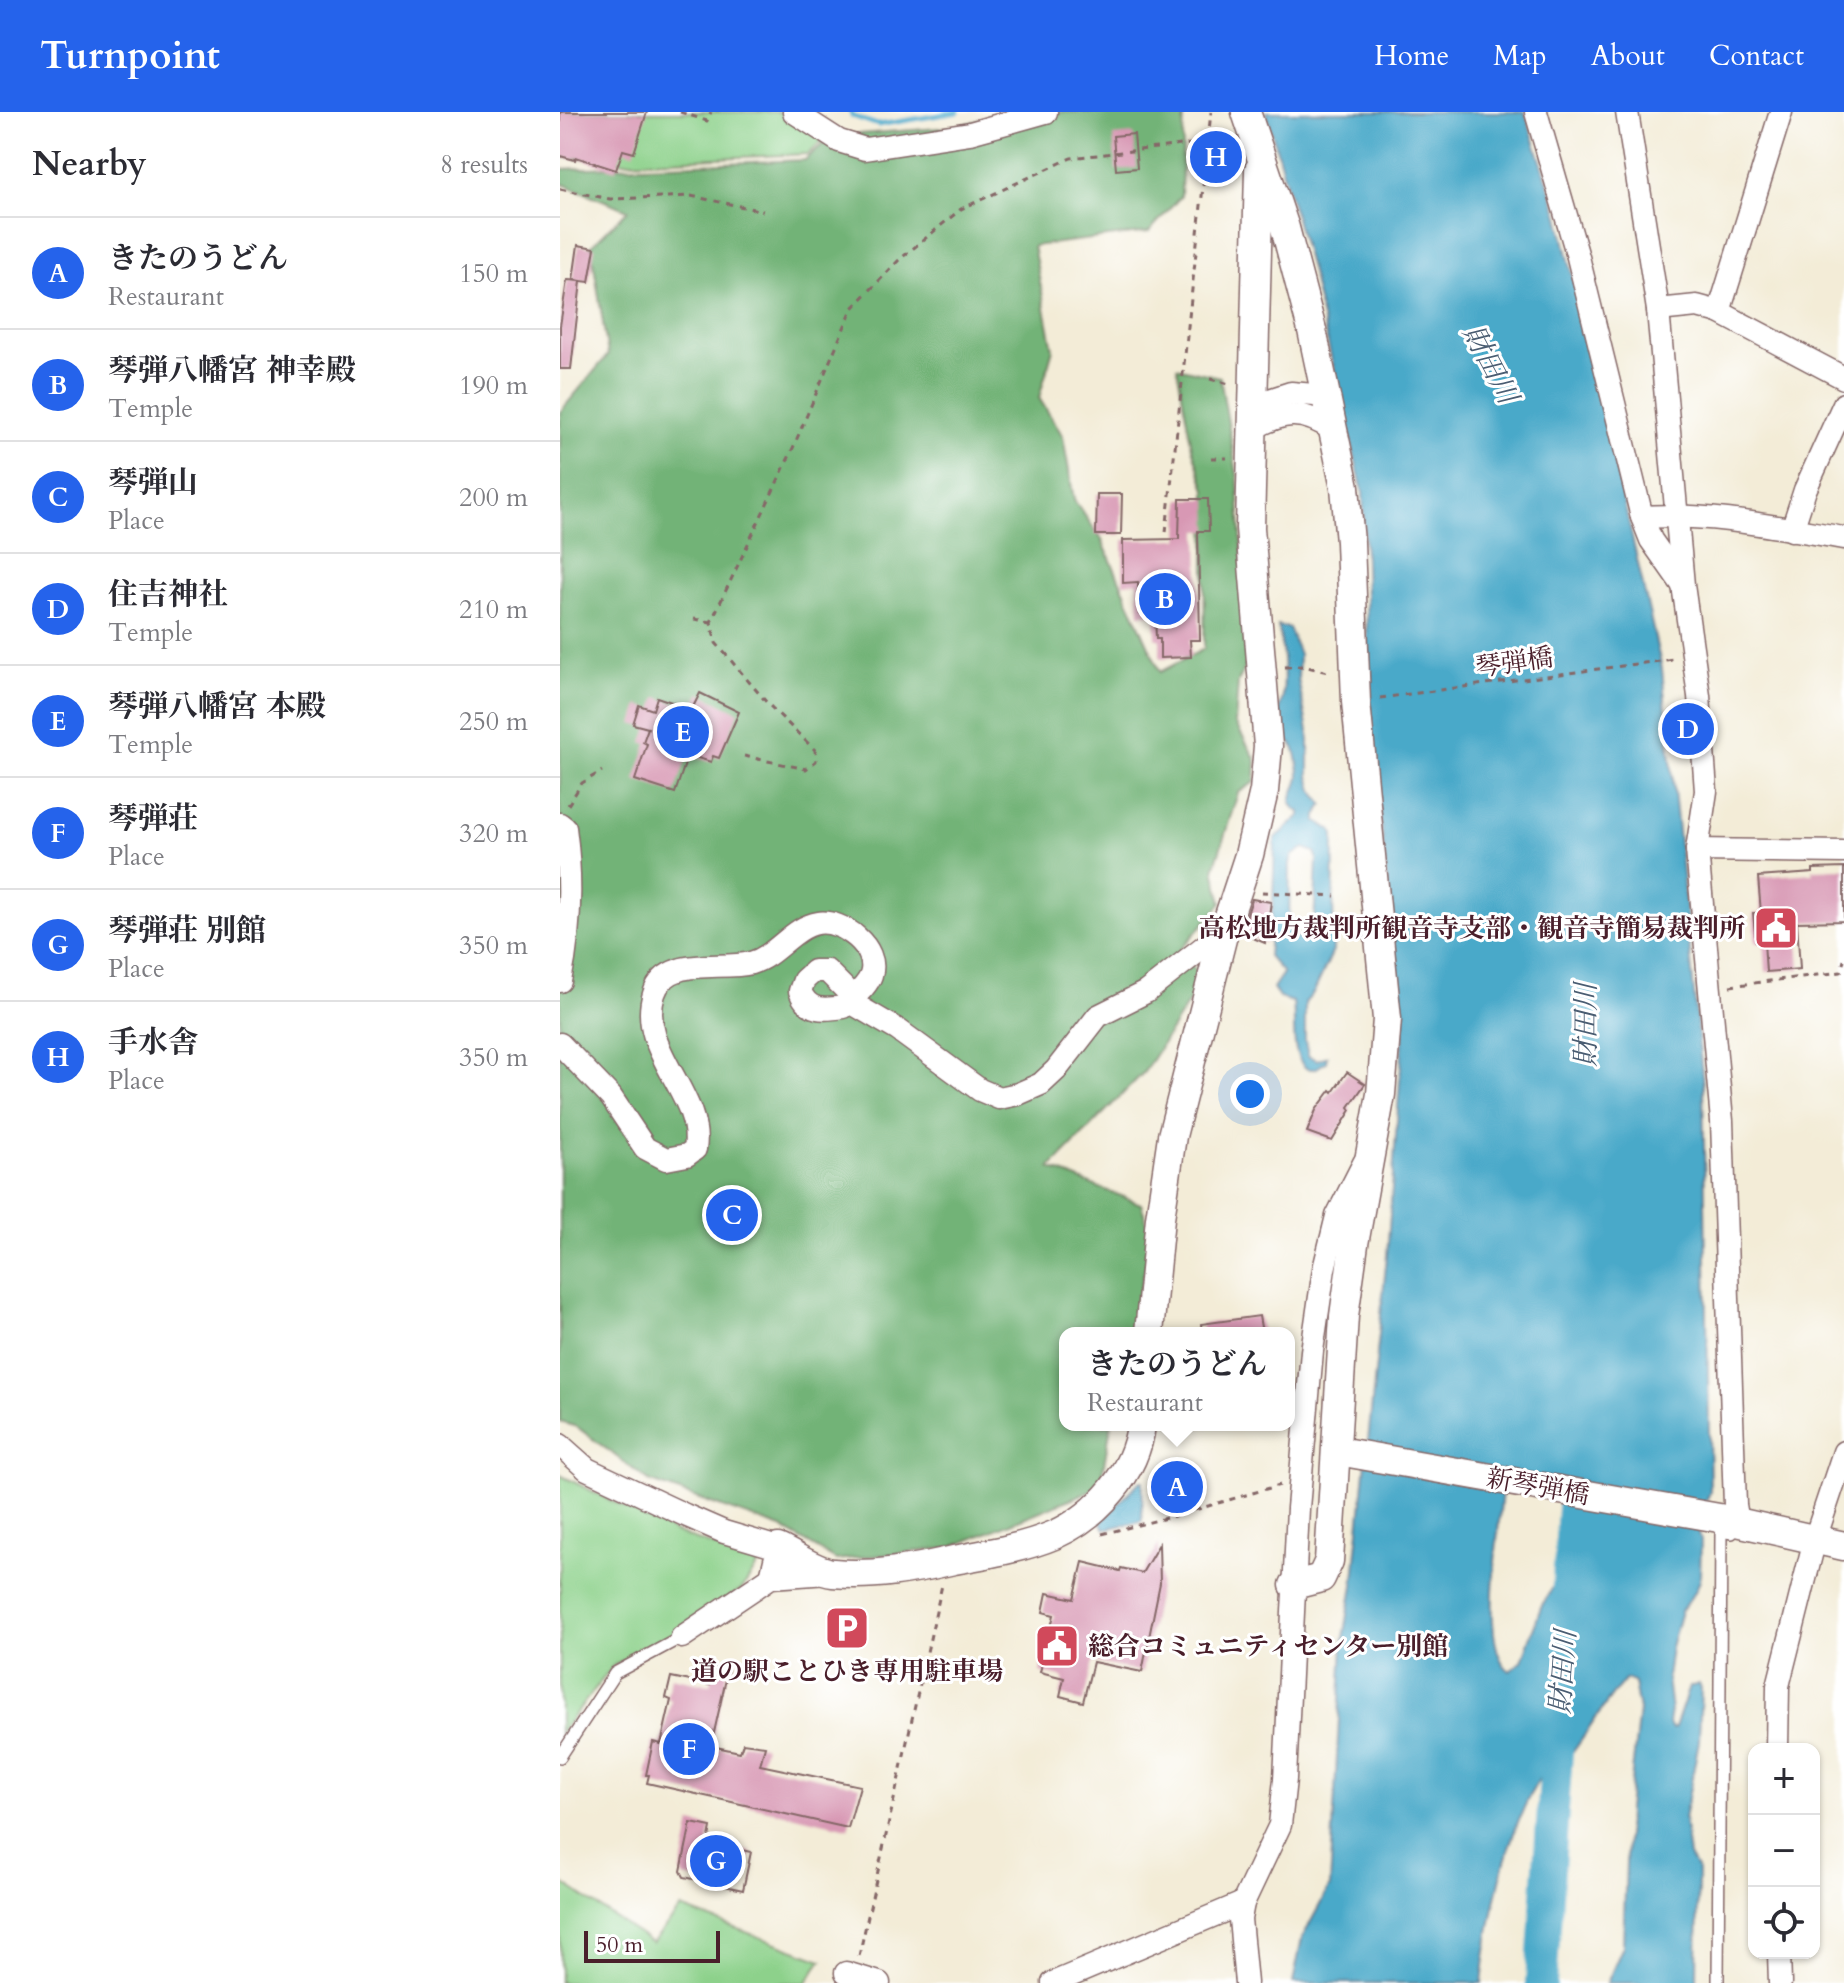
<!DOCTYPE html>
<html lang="en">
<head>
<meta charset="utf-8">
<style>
  :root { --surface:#fff; --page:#f7f7f7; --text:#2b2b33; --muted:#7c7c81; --line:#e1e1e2; --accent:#2563eb }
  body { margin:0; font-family:Cardo,"Noto Serif JP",serif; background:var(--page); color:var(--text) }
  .controls { position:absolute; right:24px; bottom:24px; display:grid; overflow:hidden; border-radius:16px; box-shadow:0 2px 6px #0004 }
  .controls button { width:72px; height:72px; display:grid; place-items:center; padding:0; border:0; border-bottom:2px solid var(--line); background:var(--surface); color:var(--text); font:40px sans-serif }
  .scale { position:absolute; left:24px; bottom:20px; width:136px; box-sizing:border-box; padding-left:8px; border:4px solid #4a1f2b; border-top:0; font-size:22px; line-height:28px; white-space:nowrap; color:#4a1f2b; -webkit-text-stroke:6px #fff; paint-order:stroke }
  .you { position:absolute; left:690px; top:982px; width:28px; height:28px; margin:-20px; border:6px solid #fff; border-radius:50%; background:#1a73e8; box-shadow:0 0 0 12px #1a73e833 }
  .badge { display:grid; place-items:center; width:52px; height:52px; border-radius:50%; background:var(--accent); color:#fff; font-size:26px; font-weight:700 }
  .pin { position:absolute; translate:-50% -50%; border:4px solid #fff; box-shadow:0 2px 8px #0006 }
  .popup { position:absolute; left:499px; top:1215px; width:236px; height:104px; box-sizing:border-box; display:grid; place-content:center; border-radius:16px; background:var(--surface); filter:drop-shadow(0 2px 6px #0005); font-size:26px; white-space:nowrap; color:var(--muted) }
  .popup b { font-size:30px; color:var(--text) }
  .popup::after { content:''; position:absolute; left:50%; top:100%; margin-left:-16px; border:16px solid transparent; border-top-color:var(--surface) }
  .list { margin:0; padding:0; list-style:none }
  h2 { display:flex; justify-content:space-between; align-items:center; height:104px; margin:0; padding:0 32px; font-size:34px }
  h2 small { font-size:26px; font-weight:400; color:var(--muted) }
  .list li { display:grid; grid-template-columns:52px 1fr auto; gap:24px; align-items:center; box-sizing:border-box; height:112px; padding:0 32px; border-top:2px solid var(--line) }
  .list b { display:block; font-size:30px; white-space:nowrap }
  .list p { margin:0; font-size:26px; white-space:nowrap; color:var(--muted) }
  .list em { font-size:26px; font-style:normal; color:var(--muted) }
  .icon { flex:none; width:44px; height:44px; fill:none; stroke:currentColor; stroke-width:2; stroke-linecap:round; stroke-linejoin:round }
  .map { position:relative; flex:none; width:1284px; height:1871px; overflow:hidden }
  header { display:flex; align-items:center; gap:48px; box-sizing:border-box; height:112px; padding:0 40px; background:var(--accent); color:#fff }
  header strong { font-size:38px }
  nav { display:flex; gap:44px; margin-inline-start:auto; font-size:28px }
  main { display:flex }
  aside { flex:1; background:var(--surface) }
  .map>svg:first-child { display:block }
  .green { fill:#8dd18b; stroke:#6c785b; stroke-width:2 }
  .forest { fill:#72b377; stroke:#5e6951; stroke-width:2 }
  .water { fill:#4aa9c9; stroke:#4a647a; stroke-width:2; fill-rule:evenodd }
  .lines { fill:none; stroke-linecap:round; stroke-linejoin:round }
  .stream { stroke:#4aa9c9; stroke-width:5 }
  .river { stroke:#4aa9c9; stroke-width:32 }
  .building { fill:#d898b4 }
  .service-casing { stroke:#856767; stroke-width:14 }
  .minor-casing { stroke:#856767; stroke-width:25 }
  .tertiary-casing { stroke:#856767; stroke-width:31 }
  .path { stroke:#856767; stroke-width:3; stroke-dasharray:6 6; stroke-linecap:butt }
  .service { stroke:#fff; stroke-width:11 }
  .minor { stroke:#fff; stroke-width:22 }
  .tertiary { stroke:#fff; stroke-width:28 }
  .labels { text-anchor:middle; stroke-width:6; stroke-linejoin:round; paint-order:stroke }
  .street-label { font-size:26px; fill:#4a1f2b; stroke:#fff }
  .poi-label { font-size:26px; font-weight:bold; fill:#4a1f2b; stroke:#fff; text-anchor:end }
  .water-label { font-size:28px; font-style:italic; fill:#4a5d72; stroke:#fff }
</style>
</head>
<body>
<header>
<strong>Turnpoint</strong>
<nav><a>Home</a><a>Map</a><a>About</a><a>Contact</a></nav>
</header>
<main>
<aside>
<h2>Nearby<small>8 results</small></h2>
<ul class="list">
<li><span class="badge">A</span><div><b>きたのうどん</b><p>Restaurant</p></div><em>150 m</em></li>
<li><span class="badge">B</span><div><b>琴弾八幡宮 神幸殿</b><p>Temple</p></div><em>190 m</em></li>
<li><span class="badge">C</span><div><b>琴弾山</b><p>Place</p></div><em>200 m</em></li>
<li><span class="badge">D</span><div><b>住吉神社</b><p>Temple</p></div><em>210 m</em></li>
<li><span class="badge">E</span><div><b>琴弾八幡宮 本殿</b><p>Temple</p></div><em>250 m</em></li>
<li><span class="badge">F</span><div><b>琴弾荘</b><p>Place</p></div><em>320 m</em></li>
<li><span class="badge">G</span><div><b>琴弾荘 別館</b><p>Place</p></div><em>350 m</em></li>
<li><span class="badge">H</span><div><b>手水舎</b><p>Place</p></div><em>350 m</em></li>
</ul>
</aside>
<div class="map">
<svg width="1284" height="1871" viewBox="0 0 1284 1871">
  <rect width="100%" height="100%" fill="#fff"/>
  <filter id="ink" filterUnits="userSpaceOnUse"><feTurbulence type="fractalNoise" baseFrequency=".0125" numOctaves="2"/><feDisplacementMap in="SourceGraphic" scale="16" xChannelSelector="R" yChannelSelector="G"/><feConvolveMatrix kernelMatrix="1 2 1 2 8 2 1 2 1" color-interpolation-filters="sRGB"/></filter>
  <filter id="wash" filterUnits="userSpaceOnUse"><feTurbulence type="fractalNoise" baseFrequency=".006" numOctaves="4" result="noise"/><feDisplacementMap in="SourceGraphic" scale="32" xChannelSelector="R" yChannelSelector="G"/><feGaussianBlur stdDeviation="1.8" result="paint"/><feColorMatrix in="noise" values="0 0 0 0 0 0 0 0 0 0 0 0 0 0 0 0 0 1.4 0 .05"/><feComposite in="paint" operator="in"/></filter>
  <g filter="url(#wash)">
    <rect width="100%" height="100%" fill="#f3ecd7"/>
    <!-- green -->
    <g class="green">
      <path d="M0,0H228L267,24L248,42L62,50L0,45Z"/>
      <path d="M0,1363L114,1420L200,1450L182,1477L106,1527L54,1553L0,1621Z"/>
      <path d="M0,1769L92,1831L121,1796L262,1848L246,1871H0Z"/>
    </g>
    <!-- forest -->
    <path class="forest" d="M447,0H624L621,84L589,120L473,134L493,237L479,286L503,324L514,388L542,428L600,560L644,537L646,378L632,336L617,255L660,265L678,367L688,549L678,570L675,611L696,648L695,670L678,681L654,757L662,791L620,838L643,868L584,960L490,1056L581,1092L592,1126L570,1221H505V1313H551L540,1375L389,1436L276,1448L221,1416L89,1369L17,1315L0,1310V300L48,243L31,134L68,98L0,71V57L245,48L272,24L394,15Z"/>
    <!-- water -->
    <g class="water">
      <path d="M706,0H965L999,104L1102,557L1143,972L1150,1380L1137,1411L1141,1429L1140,1468L1136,1478L1121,1499L1111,1535L1107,1566L1111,1599L1109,1611L1112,1617L1115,1615L1129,1575L1139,1572L1141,1577L1139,1629L1124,1707L1129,1744L1138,1760L1137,1871H1047L1063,1834L1068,1697L1079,1598L1074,1571L1067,1567C1057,1572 1029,1617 1020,1630C1015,1637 1011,1644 1005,1649C997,1655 986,1658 980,1666C947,1715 928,1813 922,1871H733L742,1826L770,1774L783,1532L794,1467L827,1143L843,927L809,594L803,380L751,160ZM942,1375L1024,1390L1013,1441L981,1495L962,1549L950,1559C917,1536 941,1414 942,1375Z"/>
      <path d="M718,514L729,516L739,543L738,567L749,624V664L753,678L763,692L757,704V710L772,718L774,723L773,839L754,880L745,891V929L748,944L757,948L767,944L766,950L755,957H747C729,944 736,910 733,890L719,886L713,876L723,861L708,844L713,788L715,727L740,704V700C721,690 738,680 739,664C739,657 737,639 733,634C731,630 726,629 724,625C721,621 718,606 718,601C719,595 723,589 723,583C725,560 723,536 718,514ZM744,736L755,740L757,746L754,814L752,821L743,826L735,825L729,815L730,752L732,744Z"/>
      <path d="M580,1369H583L582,1409L545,1417L541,1410Z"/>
    </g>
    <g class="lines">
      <!-- stream -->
      <path class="stream" d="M291,0L292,4L318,13L398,0"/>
      <!-- river -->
      <g class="river">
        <path d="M1007,1489L1016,1352"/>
        <path d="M981,1871L999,1611"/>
      </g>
    </g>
    <g id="blocks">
      <!-- building -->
      <g class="building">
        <path d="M0,0H87L74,41L63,38L56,58L16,45L15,48L0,44Z"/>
        <path d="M574,22L577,56L556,58L553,24Z"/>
        <path d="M18,133L35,136L29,170L13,168Z"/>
        <path d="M7,168L21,169L11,257H0V214Z"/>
        <path d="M537,382H562L561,423H536Z"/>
        <path d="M620,387H648L649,419H638L640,528H630L631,545L600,546V527H596L595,502H579L578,470L563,471V428L619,427Z"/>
        <path d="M140,581L179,600L159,646L153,644L151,650L128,643L115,681L75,668L87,632L83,630L88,616L73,612L79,593L93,598L97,585L132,597Z"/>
        <path d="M1284,756V809L1237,810L1240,857L1206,860L1204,830L1196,831L1193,801H1201L1198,765L1253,761V757Z"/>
        <path d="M692,787L711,790L705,831L681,821Z"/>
        <path d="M787,960L805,972L789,995L791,998L772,1029L747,1020L756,998L771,978L773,980Z"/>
        <path d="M699,1204L702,1221H642L641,1212Z"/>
        <path d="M618,1351L630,1395L616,1399L604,1355Z"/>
        <path d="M599,1432L600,1471L582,1560L533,1550L523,1590L500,1584L504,1566L480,1560L494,1503L483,1500L487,1481L514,1487L523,1450L560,1459L561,1456L582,1461Z"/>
        <path d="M154,1555L168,1558L151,1634L180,1640L183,1631L205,1634L200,1653L300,1674L288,1716L87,1671L89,1663H86L93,1630L101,1632L111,1588L106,1586L111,1565L150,1573Z"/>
        <path d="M131,1711L151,1715L148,1731L191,1740L183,1778L124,1765L121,1759Z"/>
      </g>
    </g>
  </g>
  <g filter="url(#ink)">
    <use href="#blocks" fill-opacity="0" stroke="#856767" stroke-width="2"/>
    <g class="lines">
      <!-- service casing -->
      <g class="service-casing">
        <g id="service">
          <path d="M0,1645L55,1561L122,1525"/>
          <path d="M1158,1871L1161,1419L1172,1421"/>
        </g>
      </g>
      <!-- minor casing -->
      <g class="minor-casing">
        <g id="minor">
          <path d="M234,0L279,29L305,37L410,21L486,0"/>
          <path d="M976,0L1018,145L1082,405C1150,401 1217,415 1284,426"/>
          <path d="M1067,0L1098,198L1123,473L1139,584L1146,679L1137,738L1162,1009L1175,1393L1178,1410"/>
          <path d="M1098,198L1137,194L1159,200L1284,266"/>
          <path d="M1159,200L1221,0"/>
          <path d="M691,294L731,281L766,284"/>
          <path d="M691,318C723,299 742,297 773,318"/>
          <path d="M1082,405L1091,428L1122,472"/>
          <path d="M1232,418L1245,378L1284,292"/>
          <path d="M0,712L5,716C12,768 11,817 0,869"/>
          <path d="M1137,738L1284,740"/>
          <path d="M297,894L338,918L420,978L439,986L458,982L481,972L496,958L538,904L586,880L664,819"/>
          <path d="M0,932L51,985L85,1036L106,1047L127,1043L135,1037C144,983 76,938 94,882C106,843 159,859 191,851C217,844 232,815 258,811C282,807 320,836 311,863C307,875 292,886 284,895C264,898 248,900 240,879L244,868L254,859H267L284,876"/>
          <path d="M0,1333L27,1357L125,1403L164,1420L218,1436L211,1465"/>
          <path d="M122,1525L211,1465L268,1461"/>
          <path d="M1217,1637L1218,1574L1255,1427L1284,1340"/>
          <path d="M1219,1841L1220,1871"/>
          <path d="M286,1861L319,1871"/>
          <path d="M493,1871L683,1791"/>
          <path d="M686,1871L680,1807L683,1791L720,1713L725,1667L738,1396L752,1239L764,1157L777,1104L804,1051"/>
        </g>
      </g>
      <!-- tertiary casing -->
      <g class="tertiary-casing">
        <g id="tertiary">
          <path d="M686,0L725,116L752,218L785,375L790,430L796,590L827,907L821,982L794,1132L784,1204L769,1449L761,1466L734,1473"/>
          <path d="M589,1221L600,1106L612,1024L664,819L689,743L704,679L708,634L690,416L699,58"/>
          <path d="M778,1339L1159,1406L1284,1434"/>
          <path d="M218,1436C234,1443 255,1459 273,1461C314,1465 354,1457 394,1448C426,1442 463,1436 494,1423C537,1404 576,1360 581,1313"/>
        </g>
      </g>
      <!-- path -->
      <g class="path">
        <path d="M120,0L147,9L151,0"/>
        <path d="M0,77L50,87L131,84L203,99"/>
        <path d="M650,267L673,273"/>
        <path d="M651,346H667"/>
        <path d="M606,420L651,0"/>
        <path d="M134,507L151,510"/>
        <path d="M725,555L743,554L772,561"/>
        <path d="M820,586L1114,547"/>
        <path d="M184,644L246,657L256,649L255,638L208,592L156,531L151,510L230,343L292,197L339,148L401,97L511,46L647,30"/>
        <path d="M8,693L22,671L42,659"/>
        <path d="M702,780L775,784"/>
        <path d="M1170,874L1281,860L1284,848"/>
        <path d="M542,1422L614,1404L720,1373"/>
        <path d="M299,1844L382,1473"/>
      </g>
      <!-- service -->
      <use href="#service" class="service"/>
      <!-- minor -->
      <use href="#minor" class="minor"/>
      <!-- tertiary -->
      <use href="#tertiary" class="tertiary"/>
    </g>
  </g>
  <!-- icons -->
  <defs>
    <g id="civic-square" transform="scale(2.3)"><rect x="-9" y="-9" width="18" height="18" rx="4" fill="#d1495b" stroke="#fff"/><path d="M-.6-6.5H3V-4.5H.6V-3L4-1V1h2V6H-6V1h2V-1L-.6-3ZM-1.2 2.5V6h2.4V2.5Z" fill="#fff"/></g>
    <g id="parking-square" transform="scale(2.3)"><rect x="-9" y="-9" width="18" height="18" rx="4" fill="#d1495b" stroke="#fff"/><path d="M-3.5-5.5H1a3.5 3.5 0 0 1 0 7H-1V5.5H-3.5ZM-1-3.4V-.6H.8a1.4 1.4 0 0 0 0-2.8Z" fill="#fff"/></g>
  </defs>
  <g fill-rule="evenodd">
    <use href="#civic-square" x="1216" y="816"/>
    <use href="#parking-square" x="287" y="1516"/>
    <use href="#civic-square" x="497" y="1534"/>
  </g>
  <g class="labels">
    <!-- street labels -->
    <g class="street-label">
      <text transform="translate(954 550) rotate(-8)" y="9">琴弾橋</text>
      <text transform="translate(978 1374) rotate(10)" y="9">新琴弾橋</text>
    </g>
    <!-- poi labels -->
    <g class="poi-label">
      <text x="1185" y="825">高松地方裁判所観音寺支部・観音寺簡易裁判所</text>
      <text x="528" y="1543" text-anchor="start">総合コミュニティセンター別館</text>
      <text x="287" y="1568" text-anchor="middle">道の駅ことひき専用駐車場</text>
    </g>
    <!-- water labels -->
    <g class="water-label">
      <text transform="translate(931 252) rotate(62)" y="10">財田川</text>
      <text transform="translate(1025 913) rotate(-90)" y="10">財田川</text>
      <text transform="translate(1002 1560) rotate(-86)" y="10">財田川</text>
    </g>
  </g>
</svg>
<div class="controls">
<button>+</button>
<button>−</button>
<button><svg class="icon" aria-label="locate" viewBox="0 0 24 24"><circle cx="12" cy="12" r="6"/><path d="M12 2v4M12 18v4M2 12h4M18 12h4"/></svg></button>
</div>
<div class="scale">50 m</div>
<div class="you"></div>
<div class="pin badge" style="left:617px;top:1375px">A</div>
<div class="popup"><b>きたのうどん</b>Restaurant</div>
<div class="pin badge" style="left:605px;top:487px">B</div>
<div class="pin badge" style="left:172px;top:1103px">C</div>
<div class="pin badge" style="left:1128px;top:617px">D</div>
<div class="pin badge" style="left:123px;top:620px">E</div>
<div class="pin badge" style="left:129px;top:1637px">F</div>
<div class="pin badge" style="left:156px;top:1749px">G</div>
<div class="pin badge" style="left:656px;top:45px">H</div>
</div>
</main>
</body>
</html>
